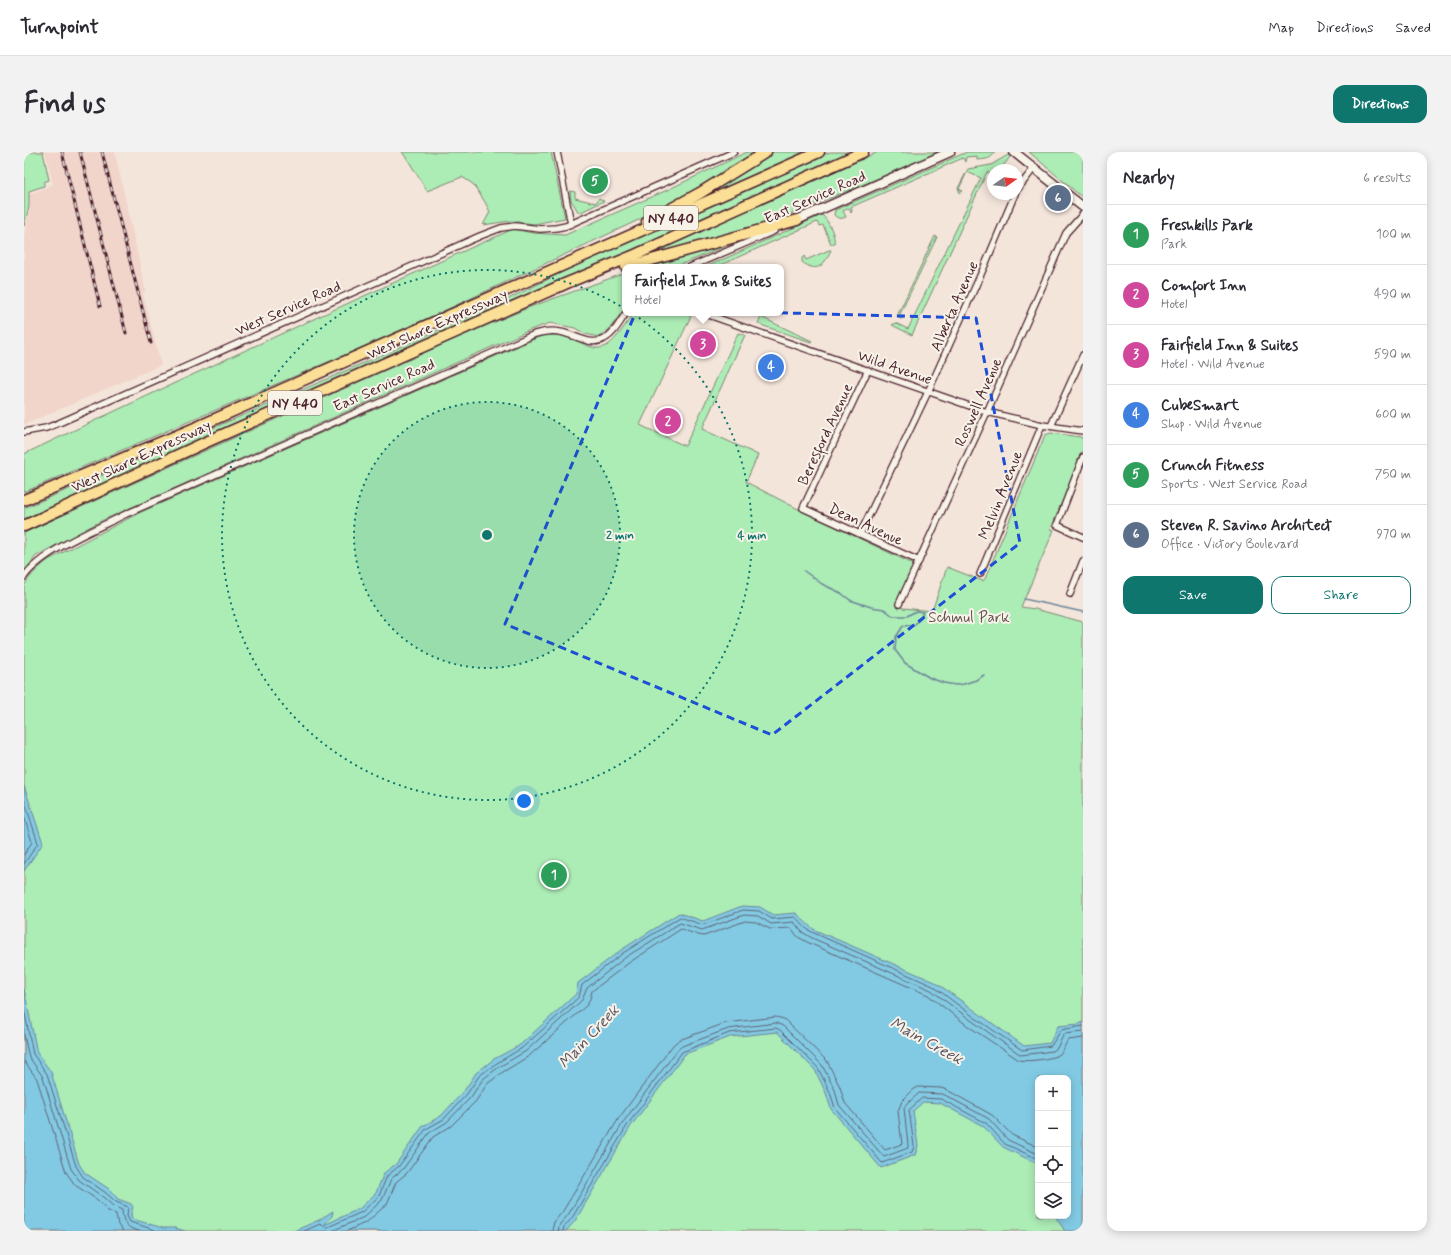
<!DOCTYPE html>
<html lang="en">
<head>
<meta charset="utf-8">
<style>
  :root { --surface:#fff; --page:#f2f2f3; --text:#2b2b33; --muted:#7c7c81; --line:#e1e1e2; --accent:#0f766e }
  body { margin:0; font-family:Mynerve,sans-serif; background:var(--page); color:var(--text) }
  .controls { position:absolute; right:12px; bottom:12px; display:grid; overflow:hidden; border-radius:8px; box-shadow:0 2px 10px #0003 }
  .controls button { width:36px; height:36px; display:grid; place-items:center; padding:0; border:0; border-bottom:1px solid var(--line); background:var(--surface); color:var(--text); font:20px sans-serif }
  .compass { position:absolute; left:963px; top:12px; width:36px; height:36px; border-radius:50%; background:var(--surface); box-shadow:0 2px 10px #0003; rotate:76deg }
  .you { position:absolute; left:500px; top:649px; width:14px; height:14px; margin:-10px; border:3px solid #fff; border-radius:50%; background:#1a73e8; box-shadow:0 0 0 6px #1a73e833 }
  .badge { display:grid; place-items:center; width:26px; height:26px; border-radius:50%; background:var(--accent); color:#fff; font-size:13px; font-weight:700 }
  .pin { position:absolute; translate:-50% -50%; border:2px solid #fff; box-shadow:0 1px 4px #0006 }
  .popup { position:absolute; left:598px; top:112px; width:162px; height:52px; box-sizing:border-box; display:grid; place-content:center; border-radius:8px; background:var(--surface); filter:drop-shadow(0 1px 3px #0005); font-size:13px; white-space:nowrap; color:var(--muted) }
  .popup b { font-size:15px; color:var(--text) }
  .popup::after { content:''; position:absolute; left:50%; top:100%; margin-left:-8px; border:8px solid transparent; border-top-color:var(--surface) }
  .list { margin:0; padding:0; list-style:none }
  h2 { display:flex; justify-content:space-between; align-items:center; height:52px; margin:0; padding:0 16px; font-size:17px }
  h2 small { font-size:13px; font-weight:400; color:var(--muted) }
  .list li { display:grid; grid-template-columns:26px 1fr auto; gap:12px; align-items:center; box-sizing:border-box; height:60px; padding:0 16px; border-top:1px solid var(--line) }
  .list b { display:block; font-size:15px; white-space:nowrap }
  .list p { margin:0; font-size:13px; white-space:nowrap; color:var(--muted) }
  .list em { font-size:13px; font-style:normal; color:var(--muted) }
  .actions { display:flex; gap:8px; padding:12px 16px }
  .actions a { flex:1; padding:9px 0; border:1px solid var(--accent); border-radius:12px; text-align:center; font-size:14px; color:var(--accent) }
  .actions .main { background:var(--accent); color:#fff }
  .icon { flex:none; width:22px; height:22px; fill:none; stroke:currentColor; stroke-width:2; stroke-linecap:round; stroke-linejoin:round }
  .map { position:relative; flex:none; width:1059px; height:1079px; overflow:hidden; border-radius:12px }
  header { display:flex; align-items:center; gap:24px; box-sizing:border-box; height:56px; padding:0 20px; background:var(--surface); border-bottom:1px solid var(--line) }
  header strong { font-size:19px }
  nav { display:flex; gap:22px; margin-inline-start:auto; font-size:14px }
  .intro { display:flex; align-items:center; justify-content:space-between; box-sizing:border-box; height:96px; padding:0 24px }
  h1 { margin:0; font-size:28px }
  .button { padding:10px 18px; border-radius:12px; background:var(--accent); color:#fff; font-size:14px; font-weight:700 }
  main { display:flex; gap:24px; padding:0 24px }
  aside { flex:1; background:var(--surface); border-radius:12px; box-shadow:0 2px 10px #0003 }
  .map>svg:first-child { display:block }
  .built { fill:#f1d5cb }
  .green { fill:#acecb5; stroke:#7b8670; fill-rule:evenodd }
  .water { fill:#82cae3; stroke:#6c8699 }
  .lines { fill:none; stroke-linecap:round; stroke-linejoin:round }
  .shore { stroke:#606375; stroke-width:1 }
  .stream { stroke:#6c8699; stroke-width:1.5 }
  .minor-casing { stroke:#4a1f2b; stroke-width:8 }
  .secondary-casing { stroke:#4a1f2b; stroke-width:11 }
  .motorway-casing { stroke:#4a1f2b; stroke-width:13 }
  .minor { stroke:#f7f3e8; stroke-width:5.5 }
  .secondary { stroke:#f7f3e8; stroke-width:8 }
  .motorway { stroke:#fbdf96; stroke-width:10 }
  .rail-casing { stroke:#4a1f2b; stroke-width:3 }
  .rail { stroke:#f7f3e8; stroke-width:1.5; stroke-dasharray:4.5; stroke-linecap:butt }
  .marked { fill:none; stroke:#1d4ed8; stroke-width:3; stroke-dasharray:8 5; stroke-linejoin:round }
  .ring { fill:none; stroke:#0f766e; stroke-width:2; stroke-dasharray:2 4 }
  .labels { text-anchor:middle; stroke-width:4; stroke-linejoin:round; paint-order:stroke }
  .shield { fill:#f7f3e8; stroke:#7e5f64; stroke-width:1 }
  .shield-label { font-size:14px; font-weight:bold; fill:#4a1f2b }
  .street-label { font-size:15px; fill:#4a1f2b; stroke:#f7f3e8 }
  .park-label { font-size:15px; fill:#62524e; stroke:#f7f3e8 }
  .water-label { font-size:16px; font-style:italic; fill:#5b5262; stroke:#f7f3e8 }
  .centre { fill:#0f766e; stroke:#f7f3e8; stroke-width:2 }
  .ring-label { font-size:12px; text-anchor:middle; font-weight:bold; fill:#0f766e; stroke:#f7f3e8; stroke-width:4; stroke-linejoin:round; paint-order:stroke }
</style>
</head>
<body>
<header>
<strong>Turnpoint</strong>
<nav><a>Map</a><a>Directions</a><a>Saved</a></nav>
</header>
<div class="intro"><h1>Find us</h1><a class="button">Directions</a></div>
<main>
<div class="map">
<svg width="1059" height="1079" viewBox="0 0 1059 1079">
  <rect width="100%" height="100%" fill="#f4e5db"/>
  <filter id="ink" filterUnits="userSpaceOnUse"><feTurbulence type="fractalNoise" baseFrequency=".025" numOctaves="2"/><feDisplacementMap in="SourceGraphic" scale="8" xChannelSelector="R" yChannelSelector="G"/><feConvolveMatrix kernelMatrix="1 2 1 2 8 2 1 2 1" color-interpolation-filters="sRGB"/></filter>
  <g filter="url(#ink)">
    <!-- built -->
    <path class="built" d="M21,0H91L122,140L119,141L137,213L0,273V84L6,55V42L29,32Z"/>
    <!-- green -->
    <g class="green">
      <path d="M0,0H19L25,28L20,30V34L5,39V55L0,74Z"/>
      <path d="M378,0H527L541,66L510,72L486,69L459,73L466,60L461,50L449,32L438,25L403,39L384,8Z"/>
      <path d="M723,0H736L662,44L621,65L424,157L325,201L0,340V302C162,225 325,150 489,77L509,81L541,83L641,39Z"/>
      <path d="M748,0H780L689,41L688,38Z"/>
      <path d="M806,0H830L0,367V356L248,251L476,151L571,104Z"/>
      <path d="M854,0H915L836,34L744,71L629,103V101Z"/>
      <path d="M943,0H971C967,8 961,7 953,8V4L942,5L941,10L939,6L827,55L828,59L827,61L825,56L819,59L822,65C817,67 814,67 810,63L811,58Z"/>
      <path d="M1005,0H1059V46Z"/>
      <path d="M984,3L986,5L976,18H969V23L963,20L888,183L868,173L871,171L884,177L956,28L957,26L943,20L935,37L939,39L936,41L934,36L944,17L967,13Z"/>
      <path d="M546,39L551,40V46L572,51L575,46L580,49L555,61L547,48Z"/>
      <path d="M798,63C804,68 812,84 810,92H807L799,73L795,74L793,70L692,115H682Z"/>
      <path d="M911,84L913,85L876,162L880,166L876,167L874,165V162Z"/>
      <path d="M699,93L700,95L651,115H621Z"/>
      <path d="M805,98H807C800,113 794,122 778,110V106L780,104L782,108Z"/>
      <path d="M601,121V156L586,176L575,185L561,182L551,176L526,171L506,178L77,369L12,404L0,420V381L158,309L431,187L506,155Z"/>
      <path d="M610,161H660L667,164L616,273L661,294L714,181L721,183L678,277L734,303L722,330L776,358L889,412V418L873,453L879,456L908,459L923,415L956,428L959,429L961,427L1021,283L1027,281L1057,285L1059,288V298L1027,377L1030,378L997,455L1011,457L1059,470V1079H0V434C6,423 16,414 26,407L117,360L515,185C524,183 534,182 543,185C556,188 570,202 584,193C593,187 603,170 610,161ZM1014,926H1044V1064H1014Z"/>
      <path d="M737,165L788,189L787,190L734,172Z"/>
    </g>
    <!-- water -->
    <g class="water">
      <path d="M0,634L19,691L0,719Z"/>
      <path d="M718,754L736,755L749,763L772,761C779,767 783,773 791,778L911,830L1000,894L1026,891L1034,874L1055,872L1059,870V1079H1041L1031,1064H1044V926H1014V1012L979,995L959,974L916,951L899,950L889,959L894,994L891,1003L857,1016L807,957L802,941L791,918L753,880L706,885L661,902L607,974L551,1069L542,1079H270L295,1068L309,1059L308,1064L300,1073L335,1057L352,1041L360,1021L372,1012L399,974L417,964L440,939L452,921L470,907L496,893L552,842L554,831L597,798L655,761L679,769Z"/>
      <path d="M0,837L13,901L27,920L55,1012L61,1021L85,1037L94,1047L107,1052L109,1055L107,1063L108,1067L139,1076H151L161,1079H0Z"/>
    </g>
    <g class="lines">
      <!-- shore -->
      <g class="shore">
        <path d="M0,647L14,691L0,712"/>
        <path d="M0,664L8,690L0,703"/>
        <path d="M0,857L9,902L23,922L52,1014L59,1025L82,1041L92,1050L104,1055L103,1064L106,1070L134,1079"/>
        <path d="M0,883L5,905L19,925L47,1017L55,1028L79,1045L89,1054L98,1058C99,1071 102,1076 115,1079"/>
        <path d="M0,909L13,927L42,1020L51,1033L75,1049L84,1059L92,1062L94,1073L99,1079"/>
        <path d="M280,1079L296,1072L301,1075H304L338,1060L355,1044L363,1024L375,1014L402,977L420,967L443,942L455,924L473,911L498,896L555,845L558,833L599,801L656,765L679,773L719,758L735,759L748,767L771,765C779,772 779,776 790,781L909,834L950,865L998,898L1027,894L1037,878L1059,874"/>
        <path d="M308,1079L340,1065L358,1048L367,1027L379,1017L405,981L423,970L447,945L459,927L475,915L502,899L558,848L563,836L602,805L656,771L678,778L720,763L734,764L747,772L770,770L778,780L788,786L907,838L948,869L997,903L1029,899L1033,896L1040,882L1059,880"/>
        <path d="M323,1079L343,1070L363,1052L372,1030L383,1021L409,985L427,974L452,949L463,932L479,920L505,904L563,853L566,847L568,839L606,810L657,777L674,783L680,784L721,769L732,770L746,777L767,776L774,785L785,791L904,843L944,874L995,908C1004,910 1029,907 1036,902C1040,898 1041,892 1044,888L1059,886"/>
        <path d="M528,1079L530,1070L539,1059L595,966L649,893L655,888L702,871L752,865L760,867L803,909L816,935L821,951L861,998L878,992L874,959L878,949L889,938L894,935L917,936L923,938L968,963L988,983L1014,995"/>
        <path d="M534,1079L536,1072L544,1063L600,969L654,897L658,894L704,877L752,871L759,874L798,913L811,938L815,953L860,1005L884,996V993L880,956L883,952L895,941L919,942L965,967L984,988L1014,1002"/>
        <path d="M539,1079L540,1075L548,1066L604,972L658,900L705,881L752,876L756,878L794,916L806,940L811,956L858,1011L888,1000L890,994L885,958L898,946L917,947L962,971L981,992L1014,1007"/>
      </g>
      <!-- stream -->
      <g class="stream">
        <path d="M780,419L798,432L817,441L826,448L847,455L860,457L869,464H883L892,459L899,460L896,467L890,473L879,474L872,485L871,498L881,511L906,526L920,531L932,533L940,532L952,528L960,523"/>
        <path d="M1000,447L1059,460"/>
      </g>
      <!-- minor casing -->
      <g class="minor-casing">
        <g id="minor">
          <path d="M533,0L547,72"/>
          <path d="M993,38L1010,16"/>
          <path d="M666,115L750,79"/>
          <path d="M679,161L963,260L1018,273L1059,279"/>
          <path d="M844,218L779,356L895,409"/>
          <path d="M1027,274L1059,203"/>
          <path d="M0,280L22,276L35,271L456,84L477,76L491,74L516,77L532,76L542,74L710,0"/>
          <path d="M1059,305L1033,373L1059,385"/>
          <path d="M836,382L904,240L961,113L991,42"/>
          <path d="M956,422L1018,273"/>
          <path d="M0,425C19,398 73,377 102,362L511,182C519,180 527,178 536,180C550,182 567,195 580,187C590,182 596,170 602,161"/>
          <path d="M1046,442L1059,409"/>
          <path d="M875,452L963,260L1042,81L1059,62"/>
        </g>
      </g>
      <!-- secondary casing -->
      <g class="secondary-casing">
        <g id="secondary">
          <path d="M990,0L1059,55"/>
          <path d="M773,68L926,0"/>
        </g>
      </g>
      <!-- motorway casing -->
      <g class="motorway-casing">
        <g id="motorway">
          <path d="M623,70L676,41L742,0"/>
          <path d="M602,115L773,68"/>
          <path d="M0,348L173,275L795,0"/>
          <path d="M0,374L180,291L543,131L611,103L839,0"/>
        </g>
      </g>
      <!-- minor -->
      <use href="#minor" class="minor"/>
      <!-- secondary -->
      <use href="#secondary" class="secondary"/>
      <!-- motorway -->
      <use href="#motorway" class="motorway"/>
      <!-- rail casing -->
      <g class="rail-casing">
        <g id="rail">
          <path d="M38,0L76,154"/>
          <path d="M56,0L102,181"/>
          <path d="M78,0L127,191"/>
        </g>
      </g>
      <!-- rail -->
      <use href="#rail" class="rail"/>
    </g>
  </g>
  <!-- marked area -->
  <path class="marked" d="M613,157L952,166L996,391L748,583L481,472Z"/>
  <!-- distance rings -->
  <circle cx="463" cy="383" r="133" fill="#0f766e" fill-opacity=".12"/>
  <g class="ring">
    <circle cx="463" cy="383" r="133"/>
    <circle cx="463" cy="383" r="265"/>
  </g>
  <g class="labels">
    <!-- shield labels -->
    <g class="shield">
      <rect x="620" y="54" width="54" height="24" rx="3"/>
      <rect x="244" y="239" width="54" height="24" rx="3"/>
    </g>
    <g class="shield-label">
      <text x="647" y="71">NY 440</text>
      <text x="271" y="256">NY 440</text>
    </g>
    <!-- street labels -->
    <g class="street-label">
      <text transform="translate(791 45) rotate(-24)" y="5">East Service Road</text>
      <text transform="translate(930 154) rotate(-66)" y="5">Alberta Avenue</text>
      <text transform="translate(264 156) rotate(-24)" y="5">West Service Road</text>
      <text transform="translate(413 172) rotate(-24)" y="5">West Shore Expressway</text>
      <text transform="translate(871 215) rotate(19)" y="5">Wild Avenue</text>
      <text transform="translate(360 233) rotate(-24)" y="5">East Service Road</text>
      <text transform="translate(954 250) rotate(-66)" y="5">Roswell Avenue</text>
      <text transform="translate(801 282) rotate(-65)" y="5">Beresford Avenue</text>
      <text transform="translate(117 304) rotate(-25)" y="5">West Shore Expressway</text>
      <text transform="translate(976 343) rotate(-68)" y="5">Melvin Avenue</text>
      <text transform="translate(842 372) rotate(25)" y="5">Dean Avenue</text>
    </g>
    <!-- park labels -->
    <g class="park-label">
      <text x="945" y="470">Schmul Park</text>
    </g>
    <!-- water labels -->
    <g class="water-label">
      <text transform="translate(564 884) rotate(-47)" y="6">Main Creek</text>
      <text transform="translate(903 888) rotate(29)" y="6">Main Creek</text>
    </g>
  </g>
  <circle cx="463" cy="383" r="6" class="centre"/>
  <g class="ring-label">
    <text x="596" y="387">2 min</text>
    <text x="728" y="387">4 min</text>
  </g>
</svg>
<div class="controls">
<button>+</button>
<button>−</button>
<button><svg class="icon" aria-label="locate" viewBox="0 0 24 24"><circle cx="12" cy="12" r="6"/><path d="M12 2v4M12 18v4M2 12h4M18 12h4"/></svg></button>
<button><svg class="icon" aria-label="layers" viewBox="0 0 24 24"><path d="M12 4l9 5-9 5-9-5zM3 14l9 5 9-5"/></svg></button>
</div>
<svg class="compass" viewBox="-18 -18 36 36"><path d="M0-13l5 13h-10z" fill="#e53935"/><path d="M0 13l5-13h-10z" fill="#7c7c81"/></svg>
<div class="you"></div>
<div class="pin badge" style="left:530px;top:723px;background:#2e9e5b">1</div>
<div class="pin badge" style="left:644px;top:269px;background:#d1479c">2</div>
<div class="pin badge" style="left:679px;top:192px;background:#d1479c">3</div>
<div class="popup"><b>Fairfield Inn &amp; Suites</b>Hotel</div>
<div class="pin badge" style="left:747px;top:215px;background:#3f7fe0">4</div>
<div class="pin badge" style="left:571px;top:29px;background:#2e9e5b">5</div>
<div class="pin badge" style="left:1034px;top:46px;background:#5c6f8a">6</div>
</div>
<aside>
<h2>Nearby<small>6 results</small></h2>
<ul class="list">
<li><span class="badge" style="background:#2e9e5b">1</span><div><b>Freshkills Park</b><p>Park</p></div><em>100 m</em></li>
<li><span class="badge" style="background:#d1479c">2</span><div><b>Comfort Inn</b><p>Hotel</p></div><em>490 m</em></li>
<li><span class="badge" style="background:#d1479c">3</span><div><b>Fairfield Inn &amp; Suites</b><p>Hotel · Wild Avenue</p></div><em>590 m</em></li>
<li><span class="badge" style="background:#3f7fe0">4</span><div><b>CubeSmart</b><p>Shop · Wild Avenue</p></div><em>600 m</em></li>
<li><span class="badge" style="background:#2e9e5b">5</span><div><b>Crunch Fitness</b><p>Sports · West Service Road</p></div><em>750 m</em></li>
<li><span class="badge" style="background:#5c6f8a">6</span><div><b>Steven R. Savino Architect</b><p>Office · Victory Boulevard</p></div><em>970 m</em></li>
</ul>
<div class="actions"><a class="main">Save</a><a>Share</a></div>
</aside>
</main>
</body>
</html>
